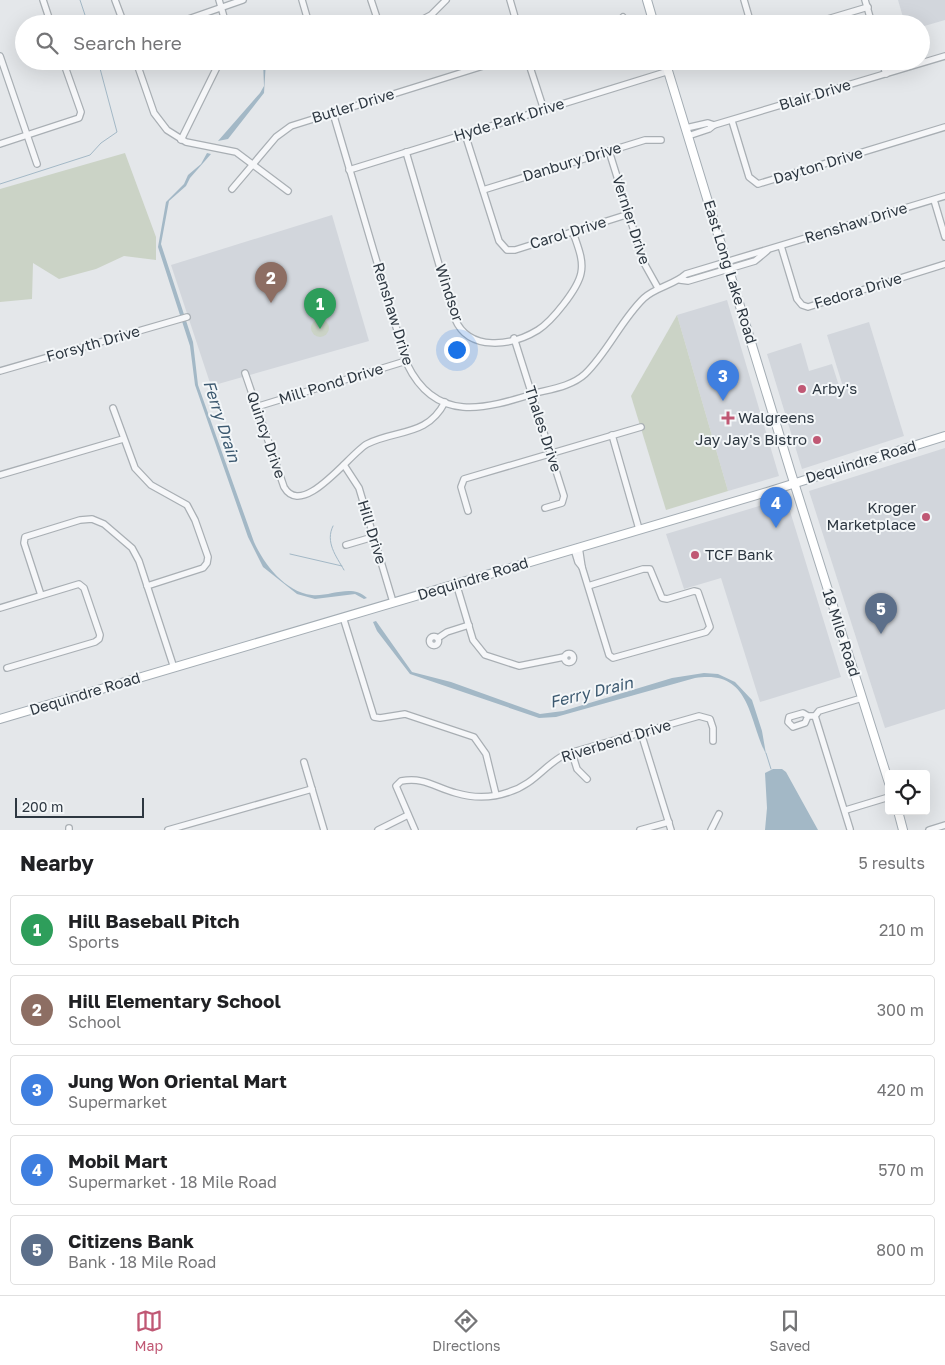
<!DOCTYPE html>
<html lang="en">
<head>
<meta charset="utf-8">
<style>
  :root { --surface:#fff; --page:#f2f2f2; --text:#202124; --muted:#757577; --line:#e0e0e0; --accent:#c05874 }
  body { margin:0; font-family:"Golos Text",sans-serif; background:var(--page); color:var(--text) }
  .controls { position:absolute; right:15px; bottom:15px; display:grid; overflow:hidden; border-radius:5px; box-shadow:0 5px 20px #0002 }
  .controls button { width:45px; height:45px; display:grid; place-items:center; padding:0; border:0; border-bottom:1px solid var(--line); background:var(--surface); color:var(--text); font:25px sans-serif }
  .scale { position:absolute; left:15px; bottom:12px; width:129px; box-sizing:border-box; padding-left:5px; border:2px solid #2d3741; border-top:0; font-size:14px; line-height:18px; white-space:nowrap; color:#2d3741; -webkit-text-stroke:4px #f3f6f8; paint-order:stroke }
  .you { position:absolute; left:456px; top:349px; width:18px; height:18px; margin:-12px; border:4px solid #fff; border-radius:50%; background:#1a73e8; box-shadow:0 0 0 8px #1a73e833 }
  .badge { display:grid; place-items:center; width:32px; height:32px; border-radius:50%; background:var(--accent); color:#fff; font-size:16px; font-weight:700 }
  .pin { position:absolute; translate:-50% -41px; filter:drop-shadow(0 1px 2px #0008) }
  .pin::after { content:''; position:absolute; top:26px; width:18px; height:15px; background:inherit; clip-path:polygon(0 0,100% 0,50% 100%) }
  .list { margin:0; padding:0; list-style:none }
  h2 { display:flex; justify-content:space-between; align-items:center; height:65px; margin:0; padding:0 20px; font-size:21px }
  h2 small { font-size:16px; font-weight:400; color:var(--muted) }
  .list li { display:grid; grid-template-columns:32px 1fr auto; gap:15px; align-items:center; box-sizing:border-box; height:70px; margin:0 10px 10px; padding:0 10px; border:1px solid var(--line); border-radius:5px }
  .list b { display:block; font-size:19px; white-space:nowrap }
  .list p { margin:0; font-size:16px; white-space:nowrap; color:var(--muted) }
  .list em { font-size:16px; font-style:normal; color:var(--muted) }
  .icon { flex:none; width:28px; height:28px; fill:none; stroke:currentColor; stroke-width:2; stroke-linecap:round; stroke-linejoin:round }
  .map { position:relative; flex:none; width:945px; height:830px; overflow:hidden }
  .search { position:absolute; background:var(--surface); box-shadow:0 5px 20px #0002; left:15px; right:15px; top:15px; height:55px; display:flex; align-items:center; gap:12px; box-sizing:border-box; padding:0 18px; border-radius:28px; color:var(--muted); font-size:19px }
  .sheet { height:465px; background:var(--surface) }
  nav { display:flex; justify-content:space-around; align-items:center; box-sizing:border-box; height:70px; border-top:1px solid var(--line); background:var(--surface); font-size:14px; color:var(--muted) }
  nav a { display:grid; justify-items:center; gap:2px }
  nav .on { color:var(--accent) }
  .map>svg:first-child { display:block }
  .built { fill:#d2d6dc }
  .green { fill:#cbd3c6 }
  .water { fill:#a3b8c6 }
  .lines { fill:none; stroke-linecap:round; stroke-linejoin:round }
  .stream { stroke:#a3b8c6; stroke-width:1 }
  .minor-casing { stroke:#a9afb4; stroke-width:8 }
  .major-casing { stroke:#a4adb4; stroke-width:10 }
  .minor { stroke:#f6f7f9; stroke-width:5.5 }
  .major { stroke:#fff; stroke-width:8 }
  .poi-dot { fill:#c05874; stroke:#f3f6f8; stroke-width:2 }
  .labels { text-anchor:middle; stroke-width:4; stroke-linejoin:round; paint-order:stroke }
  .street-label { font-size:15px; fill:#2d3741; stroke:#f3f6f8 }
  .poi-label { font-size:15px; fill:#2d3741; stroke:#f3f6f8; text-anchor:start }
  .water-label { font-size:16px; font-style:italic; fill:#3c5970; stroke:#f3f6f8 }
</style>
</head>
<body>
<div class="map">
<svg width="945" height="830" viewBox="0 0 945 830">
  <rect width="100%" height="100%" fill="#e4e7ea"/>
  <!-- built -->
  <g class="built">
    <path d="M898,0H945V20L921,27V24H905Z"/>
    <path d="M332,215L369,341L211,386L171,265Z"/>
    <path d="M727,300L779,476L728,491L677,315Z"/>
    <path d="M869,322L904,436L802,469L767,354L801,343L809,371L832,364L841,392L844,390L827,335Z"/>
    <path d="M945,448V709L885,728L809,491Z"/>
    <path d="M786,498L841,677L760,702L721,578L684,589L666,534Z"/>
  </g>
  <!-- green -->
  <g class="green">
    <path d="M125,153L156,237V260L124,256L96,269L59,279L33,263L32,299L0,302V189Z"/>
    <path d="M677,315L728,491L666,510L631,396Z"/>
    <circle cx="320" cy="328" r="9"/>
  </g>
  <!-- water -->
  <g class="water">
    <path d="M263,61H266L264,93L228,139L218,141L260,93L264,86Z"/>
    <path d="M207,153L211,154L190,178L186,186L169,201L161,244L193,342L198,385L254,542C264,564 285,592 312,595C330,597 352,583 367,598L364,599L355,594L315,599L297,594L263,567L248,537L195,385L190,346L158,247L166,202L184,184L188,175L201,164Z"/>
    <path d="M376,621L412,672L451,682L540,714L563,711L672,678L704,673L718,674L735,682L752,700L762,731L766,754C748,719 751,669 695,678L556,717L539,718L410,674L377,631L373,622Z"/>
    <path d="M773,769H782L786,772L818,830H765L767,808L765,773Z"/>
  </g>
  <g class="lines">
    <!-- stream -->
    <g class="stream">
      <path d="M80,0L88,24"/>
      <path d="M0,184L90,155L101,143L117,132L98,61"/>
      <path d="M333,526C325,542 336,556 344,570"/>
      <path d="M290,554L342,566"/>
      <path d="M766,753L771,769"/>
    </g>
    <!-- minor casing -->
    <g class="minor-casing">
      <g id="minor">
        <path d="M43,0L51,24"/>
        <path d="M115,0L124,24"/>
        <path d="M219,0L226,24"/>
        <path d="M302,0L309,24"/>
        <path d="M371,0L379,24"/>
        <path d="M510,0L517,24"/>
        <path d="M744,0L751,24"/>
        <path d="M865,0L872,24"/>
        <path d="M174,24L243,0"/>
        <path d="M414,24L431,15L446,0"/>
        <path d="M616,24L623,17"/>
        <path d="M811,24L868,7"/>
        <path d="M0,56L37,164"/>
        <path d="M136,61L154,113L167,130L186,142L236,152L288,191"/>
        <path d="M528,61L544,110"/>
        <path d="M882,61L886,74"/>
        <path d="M333,113L407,364C436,424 485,409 536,393C552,389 572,386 585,374C608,352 621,320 644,298C656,287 674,285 686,274L945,196"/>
        <path d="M732,121L749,177L758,184L945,127"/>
        <path d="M714,125L945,56"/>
        <path d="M686,128L708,123L714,125L709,129L688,136"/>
        <path d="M465,134L499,241L507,250H515L629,214"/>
        <path d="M181,140L220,61"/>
        <path d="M0,144L79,118L81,112L63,61"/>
        <path d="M609,151L644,263L658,288"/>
        <path d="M406,152L455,319C469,352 512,346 538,330C552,321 578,289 581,273C584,259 577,245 573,232"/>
        <path d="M349,170L669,71"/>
        <path d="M232,189L276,137L291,126L499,61"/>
        <path d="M483,190L645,140H661"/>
        <path d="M934,200L945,237"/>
        <path d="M781,246L797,299L802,305L808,307L945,264"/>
        <path d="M680,280L688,281L755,261L767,251"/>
        <path d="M514,338L564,496L562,503L545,508"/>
        <path d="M0,371L187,317"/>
        <path d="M245,373L284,487C303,520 351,452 367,444C397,429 427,437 445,402"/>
        <path d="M256,407L406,361"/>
        <path d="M113,408L135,468L151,485L187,505L195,520L208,557L207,563L203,568L147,586"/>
        <path d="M612,435L639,529"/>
        <path d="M344,465L359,488L393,602"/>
        <path d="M0,475L123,439"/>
        <path d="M468,511L461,487L464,479L641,427"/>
        <path d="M346,545L373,537"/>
        <path d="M579,547L582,567"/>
        <path d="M574,549L578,562L582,567L609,655L613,658L706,632L710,627L698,592L694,591L667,599L662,598L650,569H643L588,586"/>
        <path d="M456,583L473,640L485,655L519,666L564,657"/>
        <path d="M41,595L24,543L25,537L80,520L92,519L104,524L132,548L139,561L174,668"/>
        <path d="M0,608L79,584L84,588L100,635L99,639L95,642L7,668"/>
        <path d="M343,617L374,717L380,718L405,714L474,737L486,754L496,795"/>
        <circle cx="434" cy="641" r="4.5"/>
        <path d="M438,638L447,632L469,625"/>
        <circle cx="569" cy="658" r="4.5"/>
        <path d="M808,716L805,723L793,727L788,722L789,717L803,713L808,716H815L819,711L862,698"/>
        <path d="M815,716L850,829"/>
        <path d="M641,733L671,830"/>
        <path d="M572,753L577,769L587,779"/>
        <path d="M304,762L324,830"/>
        <path d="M846,810L889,797"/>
        <path d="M69,828V830"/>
        <path d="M168,830L312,789"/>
        <path d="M378,830L408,815"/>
        <path d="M415,830L396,786L401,781C425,777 434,787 456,793C473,798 492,798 509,792C535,784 545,764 566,754L699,716L710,719L713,728V741"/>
        <path d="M640,830L669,822"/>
        <path d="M711,830L719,814"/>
        <path d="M929,830L945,825"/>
      </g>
    </g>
    <!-- major casing -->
    <g class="major-casing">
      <g id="major">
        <path d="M647,0L654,24"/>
        <path d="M665,61L791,473L889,783"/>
        <path d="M0,719L767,492L945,436"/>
        <path d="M898,811L903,830"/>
      </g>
    </g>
    <!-- minor -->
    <use href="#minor" class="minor"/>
    <!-- major -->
    <use href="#major" class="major"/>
  </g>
  <!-- markers -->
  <g class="poi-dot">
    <circle cx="802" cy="389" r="5"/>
    <path d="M725.5 410.5h5v5h5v5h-5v5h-5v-5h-5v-5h5z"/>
    <circle cx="817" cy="440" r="5"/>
    <circle cx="926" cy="517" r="5"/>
    <circle cx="695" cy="555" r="5"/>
  </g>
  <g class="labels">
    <!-- street labels -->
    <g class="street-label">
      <text transform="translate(815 95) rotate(-17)" y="5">Blair Drive</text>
      <text transform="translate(353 106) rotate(-17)" y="5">Butler Drive</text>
      <text transform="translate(509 120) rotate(-17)" y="5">Hyde Park Drive</text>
      <text transform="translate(572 162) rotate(-17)" y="5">Danbury Drive</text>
      <text transform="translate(818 166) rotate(-17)" y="5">Dayton Drive</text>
      <text transform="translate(631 220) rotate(72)" y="5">Vernier Drive</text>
      <text transform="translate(856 223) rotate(-17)" y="5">Renshaw Drive</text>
      <text transform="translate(568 233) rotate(-17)" y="5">Carol Drive</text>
      <text transform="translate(730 272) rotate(73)" y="5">East Long Lake Road</text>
      <text transform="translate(858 291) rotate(-17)" y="5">Fedora Drive</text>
      <text transform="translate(449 293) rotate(72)" y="5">Windsor</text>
      <text transform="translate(393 314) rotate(73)" y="5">Renshaw Drive</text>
      <text transform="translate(93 344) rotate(-16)" y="5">Forsyth Drive</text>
      <text transform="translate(331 384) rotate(-17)" y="5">Mill Pond Drive</text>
      <text transform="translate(543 429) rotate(72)" y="5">Thales Drive</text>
      <text transform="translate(266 435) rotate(71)" y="5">Quincy Drive</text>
      <text transform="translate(861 462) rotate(-17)" y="5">Dequindre Road</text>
      <text transform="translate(372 532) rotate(73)" y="5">Hill Drive</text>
      <text transform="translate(473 579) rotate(-17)" y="5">Dequindre Road</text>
      <text transform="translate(841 633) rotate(72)" y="5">18 Mile Road</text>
      <text transform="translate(85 694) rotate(-17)" y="5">Dequindre Road</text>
      <text transform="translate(616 741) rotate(-17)" y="5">Riverbend Drive</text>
    </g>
    <!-- poi labels -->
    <g class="poi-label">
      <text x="812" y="394">Arby's</text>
      <text x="738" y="423">Walgreens</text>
      <text x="807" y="445" text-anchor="end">Jay Jay's Bistro</text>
      <text x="916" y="513" text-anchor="end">Kroger<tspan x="916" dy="17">Marketplace</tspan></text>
      <text x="705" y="560">TCF Bank</text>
    </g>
    <!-- water labels -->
    <g class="water-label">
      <text transform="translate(222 421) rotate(72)" y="6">Ferry Drain</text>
      <text transform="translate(591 692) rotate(-14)" y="6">Ferry Drain</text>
    </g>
  </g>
</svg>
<div class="controls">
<button><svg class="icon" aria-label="locate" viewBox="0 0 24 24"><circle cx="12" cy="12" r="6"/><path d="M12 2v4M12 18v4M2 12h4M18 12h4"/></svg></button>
</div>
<div class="scale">200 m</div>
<div class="you"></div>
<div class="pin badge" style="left:320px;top:329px;background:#2e9e5b">1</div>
<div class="pin badge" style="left:271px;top:303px;background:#8d6e63">2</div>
<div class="pin badge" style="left:723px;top:401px;background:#3f7fe0">3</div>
<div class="pin badge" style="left:776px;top:528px;background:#3f7fe0">4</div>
<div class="pin badge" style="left:881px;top:634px;background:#5c6f8a">5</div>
<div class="search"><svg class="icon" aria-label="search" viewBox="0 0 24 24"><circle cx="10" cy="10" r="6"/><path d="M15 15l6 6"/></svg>Search here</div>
</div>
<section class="sheet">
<h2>Nearby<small>5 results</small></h2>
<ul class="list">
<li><span class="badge" style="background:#2e9e5b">1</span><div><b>Hill Baseball Pitch</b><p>Sports</p></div><em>210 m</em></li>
<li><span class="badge" style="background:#8d6e63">2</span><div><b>Hill Elementary School</b><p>School</p></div><em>300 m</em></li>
<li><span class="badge" style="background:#3f7fe0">3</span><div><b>Jung Won Oriental Mart</b><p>Supermarket</p></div><em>420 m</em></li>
<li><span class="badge" style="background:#3f7fe0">4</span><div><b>Mobil Mart</b><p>Supermarket · 18 Mile Road</p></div><em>570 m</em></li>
<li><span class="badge" style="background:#5c6f8a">5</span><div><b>Citizens Bank</b><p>Bank · 18 Mile Road</p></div><em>800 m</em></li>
</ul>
</section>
<nav>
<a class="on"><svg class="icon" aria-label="map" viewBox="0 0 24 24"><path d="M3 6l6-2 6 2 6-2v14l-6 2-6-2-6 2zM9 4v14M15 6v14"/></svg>Map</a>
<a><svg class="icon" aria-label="directions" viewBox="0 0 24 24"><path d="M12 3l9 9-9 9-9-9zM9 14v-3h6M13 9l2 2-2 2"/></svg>Directions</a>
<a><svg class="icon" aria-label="saved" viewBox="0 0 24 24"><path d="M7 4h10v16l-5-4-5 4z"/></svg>Saved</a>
</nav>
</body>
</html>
